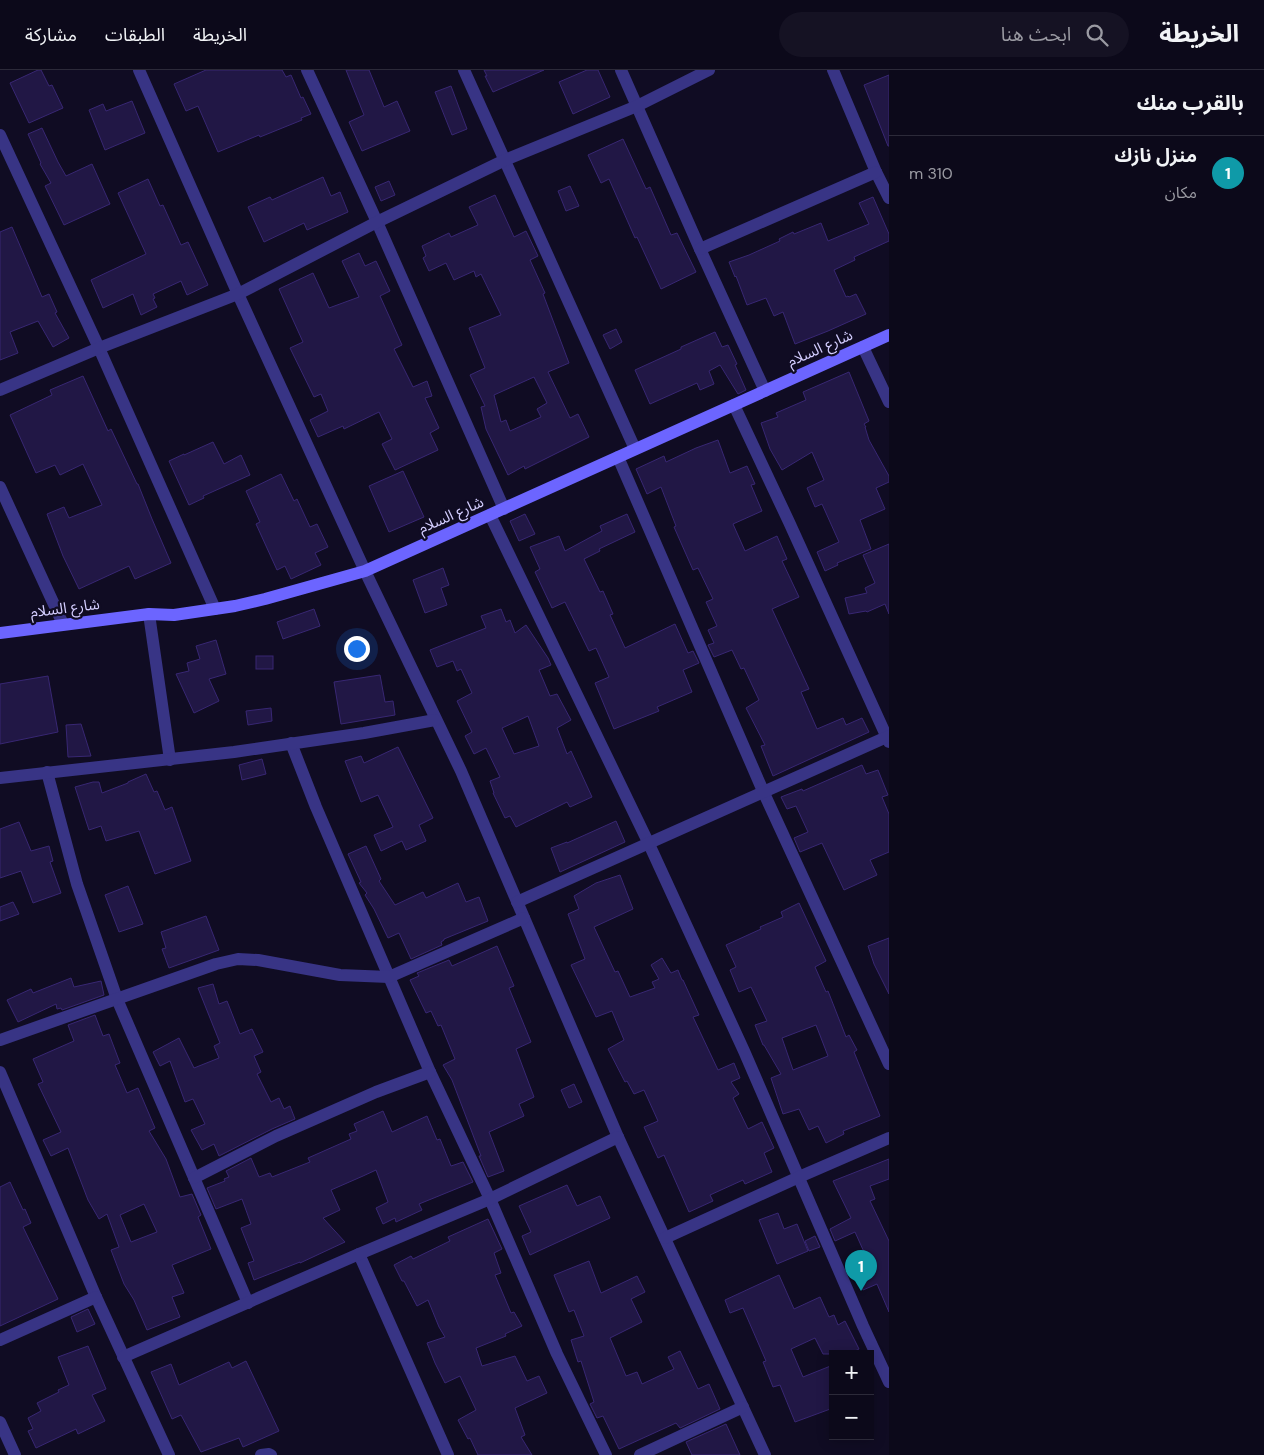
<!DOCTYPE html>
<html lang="ar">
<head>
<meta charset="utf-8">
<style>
  :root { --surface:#0c091a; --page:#151223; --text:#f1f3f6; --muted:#9a9aa2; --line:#2c2a39; --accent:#1a73e8 }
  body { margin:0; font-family:"DM Sans","Noto Sans Arabic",sans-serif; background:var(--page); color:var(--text); direction:rtl }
  .controls { position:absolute; right:15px; bottom:15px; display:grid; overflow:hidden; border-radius:0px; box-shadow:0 2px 12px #0003 }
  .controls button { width:45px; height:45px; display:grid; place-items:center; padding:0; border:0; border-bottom:1px solid var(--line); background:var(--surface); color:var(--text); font:25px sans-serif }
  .you { position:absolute; left:356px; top:578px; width:18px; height:18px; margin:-12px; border:4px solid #fff; border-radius:50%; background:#1a73e8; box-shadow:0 0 0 8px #1a73e833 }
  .badge { display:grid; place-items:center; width:32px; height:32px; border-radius:50%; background:var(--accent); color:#fff; font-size:16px; font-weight:700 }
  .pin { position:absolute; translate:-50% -41px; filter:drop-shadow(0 1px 2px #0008) }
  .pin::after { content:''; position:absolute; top:26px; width:18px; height:15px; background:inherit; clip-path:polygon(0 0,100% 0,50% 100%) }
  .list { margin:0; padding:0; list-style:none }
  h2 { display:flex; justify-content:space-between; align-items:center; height:65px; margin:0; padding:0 20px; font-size:21px }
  h2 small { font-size:16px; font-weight:400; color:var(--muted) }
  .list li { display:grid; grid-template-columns:32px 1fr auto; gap:15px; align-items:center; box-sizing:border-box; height:70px; padding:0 20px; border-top:1px solid var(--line) }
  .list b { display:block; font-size:19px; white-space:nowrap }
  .list p { margin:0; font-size:16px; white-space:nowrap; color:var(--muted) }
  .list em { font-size:16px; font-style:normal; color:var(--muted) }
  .icon { flex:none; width:28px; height:28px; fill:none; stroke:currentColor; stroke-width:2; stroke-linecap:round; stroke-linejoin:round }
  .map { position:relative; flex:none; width:889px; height:1385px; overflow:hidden; direction:ltr }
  header { display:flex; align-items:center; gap:30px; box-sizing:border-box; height:70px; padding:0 25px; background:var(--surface); border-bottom:1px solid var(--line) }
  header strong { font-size:24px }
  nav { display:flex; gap:28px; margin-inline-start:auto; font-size:18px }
  .search { width:350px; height:45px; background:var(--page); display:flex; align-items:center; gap:12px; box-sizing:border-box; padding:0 18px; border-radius:28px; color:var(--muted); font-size:19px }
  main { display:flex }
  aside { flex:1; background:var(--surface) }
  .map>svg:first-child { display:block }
  .building { fill:#211745; stroke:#382773; fill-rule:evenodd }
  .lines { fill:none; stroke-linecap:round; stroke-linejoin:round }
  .street { stroke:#383485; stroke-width:12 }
  .secondary { stroke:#6c65ff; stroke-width:12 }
  .labels { text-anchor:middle; stroke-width:4.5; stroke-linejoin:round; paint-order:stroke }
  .street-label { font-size:15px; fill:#d4ceff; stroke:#100c23 }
</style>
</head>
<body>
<header>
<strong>الخريطة</strong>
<div class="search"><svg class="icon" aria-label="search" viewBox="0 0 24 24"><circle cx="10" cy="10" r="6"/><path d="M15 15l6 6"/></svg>ابحث هنا</div>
<nav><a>الخريطة</a><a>الطبقات</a><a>مشاركة</a></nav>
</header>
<main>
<aside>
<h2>بالقرب منك<small></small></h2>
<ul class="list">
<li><span class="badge" style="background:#0f9aa8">1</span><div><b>منزل نازك</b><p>مكان</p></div><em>310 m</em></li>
</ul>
</aside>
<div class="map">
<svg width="889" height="1385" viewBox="0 0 889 1385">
  <rect width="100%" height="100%" fill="#100c23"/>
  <!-- building -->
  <g class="building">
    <path d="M38,0H41L49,16L52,15L63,38L29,53L10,13Z"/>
    <path d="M206,0H282L286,7L291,5L301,28L303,27L311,44L301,48L302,50L260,67L259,65L218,82L198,36L186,41L174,14Z"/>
    <path d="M346,0H369L384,37L397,31L410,61L362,81L349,52L364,45Z"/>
    <path d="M484,0H544L493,22L485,6H487Z"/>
    <path d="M587,0H598L610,27L573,44L559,12Z"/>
    <path d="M889,5V76H888L864,15Z"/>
    <path d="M451,16L467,59L452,65L435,22Z"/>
    <path d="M132,31L145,63L105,80L89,40L103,34L106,41Z"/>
    <path d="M42,58L58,92L66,106L92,94L110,134L64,155L45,116L51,113L40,94L41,93L28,64Z"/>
    <path d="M623,69L646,119L650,117L671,165L677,163L696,202L661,219L637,167L635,168L609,109L601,113L588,85Z"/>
    <path d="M323,107L331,126L340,122L348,142L307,160L304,153L264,172L248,137L270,127L272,130Z"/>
    <path d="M148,109L160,136L163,135L181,175L188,172L208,215L187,225L181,211L153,224L155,228L153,229L157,237L141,245L133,224L103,238L91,210L146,184L118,123Z"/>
    <path d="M389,111L395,125L381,131L375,117Z"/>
    <path d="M570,116L579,136L566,141L558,121Z"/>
    <path d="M495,125L514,167L526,161L538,186L530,190L545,223L543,224L569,293L548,302L570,348L578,344L589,367L525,399L524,396L508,405L486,359L481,337L485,336L470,305L485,298L469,258L501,245L481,204L476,207L474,201L454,210L446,193L429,201L423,188L426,186L422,176L449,163L451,167L478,155L469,137ZM534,307L547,333L537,339L541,347L510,361L506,350L501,352L494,325Z"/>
    <path d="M873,127L889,164V171L854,187L855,190L834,200L846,227L848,226L849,227L856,224L866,244L828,261L795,274L783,242L774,246L766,228L747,235L736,206L735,207L729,192L749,185L780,171L779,169L793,162L794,164L821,153L828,171L869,154L859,133Z"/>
    <path d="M12,157L42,227L49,224L57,242L55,243L69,268L53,277L38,251L10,262L18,283L0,290V162Z"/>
    <path d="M359,183L365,196L376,191L390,221L380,226L402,275L394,279L413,317L427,311L432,326L425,328L439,358L430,363L438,380L395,400L382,374L392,369L379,342L344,359L343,356L318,367L310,350L328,341L321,324L314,327L290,278L303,272L279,219L313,203L329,238L359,227L342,191Z"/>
    <path d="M616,259L622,272L610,279L603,265Z"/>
    <path d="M715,262L722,277L728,275L737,294L735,295L746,320L738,324L720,295L709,301L714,314L700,320L697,313L650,334L635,300L681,279V277Z"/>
    <path d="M849,302L869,351L864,354L866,357H865L869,370L889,406V412L876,418L885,439L860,450L871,479L837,493L838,495L825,501L817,482L839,472L822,434L815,437L807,418L824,410L812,382L782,400L770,379L761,353L778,347L776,343L806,330L803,322Z"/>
    <path d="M83,306L108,361L111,359L137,414H138L152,449L171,493L135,509L129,496L79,519L63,486L47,444L64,437L69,448L102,435L83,394L60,405L55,395L36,403L10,345L52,325L50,320Z"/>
    <path d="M718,370L730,403L747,396L755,414L751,415L762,441L733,454L745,481L777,466L787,489L782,491L799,527L772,539L809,619L801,622L817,659L843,648L846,655L862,648L869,662L773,706L761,676L765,675L746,638L759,630L744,598L741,599L732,580L714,587L708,575L714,573L708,560L717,556L706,532L713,529L698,498L693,500L674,457L676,456L661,417L647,424L636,399L664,386L666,392L696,378Z"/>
    <path d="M213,372L224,394L241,385L250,405L203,426L204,428L189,435L169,391L184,384V385Z"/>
    <path d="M403,401L424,447L389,462L369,416Z"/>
    <path d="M281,404L294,431L297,429L310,457L317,454L328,477L315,483L321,495L291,509L285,496L277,500L256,454L260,452L246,421Z"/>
    <path d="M525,444L535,464L519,471L510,451Z"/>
    <path d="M627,444L635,462L599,479L600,481L584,489L600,522L603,521L613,544L610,545L625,578L675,554L688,583L693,581L699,593L683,600L692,622L657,637L659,641L614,659L595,613L609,607L596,578L589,581L565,532L552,538L535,502L540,499L530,477L559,466L565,481L602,461L600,456Z"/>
    <path d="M889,474V544L885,534L867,542L866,541L849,544L845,528L867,523L865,518L875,513L863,485Z"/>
    <path d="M443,498L449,515L441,518L447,535L425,543L413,510Z"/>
    <path d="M314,539L320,556L283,569L277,552Z"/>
    <path d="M501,539L506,552L510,550L515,563L526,555L548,588L551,595L539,600L550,626L557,624L571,650L557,658L567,684L571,681L592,727L570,737L567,732L516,757L510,746L505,748L493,723H494L490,711L500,707L486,678L474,684L465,666L472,662L457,631L472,623L461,599L457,601L453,591L437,597L430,580L486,558L481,546ZM528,646L539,676L514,684L502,658Z"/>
    <path d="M216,570L226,604L209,609L219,631L194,643L176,604L189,601L187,593L200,589L196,576Z"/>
    <rect x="256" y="586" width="17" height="13"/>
    <path d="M380,605L385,632L393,631L395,645L341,654L334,612Z"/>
    <path d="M48,606L58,662L0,674V614Z"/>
    <path d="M271,638L272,651L248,655L246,641Z"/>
    <path d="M81,654L91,686L68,687L66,655Z"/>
    <path d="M398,677L433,748L419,755L426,771L406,780L402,771L381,781L374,765L393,757L378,725L361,732L345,691L361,686L364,693Z"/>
    <path d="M262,689L266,704L242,710L239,695Z"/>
    <path d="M862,695L866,704L878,700L888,725L882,727L889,744V782L870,790L877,805L844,820L822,773L800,782L794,768L808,762L796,736L787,739L781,727L802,719L803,721Z"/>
    <path d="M146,704L154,722L157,721L165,740L172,737L191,791L155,804L139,761L106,771L101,756L89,760L75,717L93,712H99L102,723L128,713V712Z"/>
    <path d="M616,751L625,772L560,802L551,778L567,772V773Z"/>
    <path d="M19,752L31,781L49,776L53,791L50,792L61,823L33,833L21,801L0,808V759Z"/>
    <path d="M366,776L381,809L379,811L395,835L423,822L426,828L458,813L466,832L479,827L488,851L444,869V870L441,872L442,875L411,889L399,863L388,868L374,839L365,825L367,823L359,813L361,812L348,784Z"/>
    <path d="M620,805L633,839L594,857L615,902L618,901L630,927L655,918L652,912L659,909L651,895L662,888L671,903L678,900L682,910H683L699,945L693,947L718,1000L734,993L740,1008L731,1012L739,1024L733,1028L748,1059L762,1052L774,1078L764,1083L772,1102L745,1114L743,1110L710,1125L713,1131L689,1142L664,1085L658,1088L644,1057L658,1051L644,1020L634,1024L627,1011L625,1012L608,979L624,970L612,941L596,947L571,895L585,889L568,844L579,839L574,826L596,813Z"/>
    <path d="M128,816L143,854L119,862L105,825Z"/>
    <path d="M13,832L19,844L0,851V837Z"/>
    <path d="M799,833L826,891L815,897L826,922L828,921L846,967L849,965L857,980L854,982L880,1046L843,1061L844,1064L826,1073L818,1056L809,1060L799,1039L783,1044L771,1008L781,1004L764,975H763L755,955L767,951L751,917L739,922L730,900L736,897L726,875L761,859L760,857L783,847L781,842ZM816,955L828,986L793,1000L782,968Z"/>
    <path d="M206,846L219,880L169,898L162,879L166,878L161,862Z"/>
    <path d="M889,868V924L874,894L868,876Z"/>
    <path d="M497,876L514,916L509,918L531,972L516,979L534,1027L519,1034L524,1046L489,1062L504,1101L488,1107L479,1086H481L452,1010L443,995L455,989L441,955L438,956L431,941L426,943L410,910L419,906L417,903L449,890L452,896Z"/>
    <path d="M71,908L74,917L101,911L104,925L62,940L61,938L57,939L56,934L18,952L7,930L31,919L33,923Z"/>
    <path d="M213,914L219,934L227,931L240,964L252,959L263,982L254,986L261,1002L257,1004L271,1032L279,1028L284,1039L290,1036L295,1049L272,1059L219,1086L214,1074L202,1080L191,1060L205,1054L193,1029L185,1032L170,991L160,996L153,982L179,968L194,998L219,988L214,976L220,973L198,918Z"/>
    <path d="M95,945L103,966L109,964L120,993L115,995L127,1023L138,1018L155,1058L149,1061L166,1089L180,1127L192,1124L201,1145L198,1147L211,1179L172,1195L184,1223L172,1227L180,1247L147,1260L134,1230L124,1214L111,1180L119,1177L107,1144L99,1149L88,1130L68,1078L51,1086L43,1070L61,1062L38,1014L43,1012L33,989L74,971L68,955ZM144,1134L157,1162L131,1172L120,1145Z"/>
    <path d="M574,1014L582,1032L569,1038L561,1020Z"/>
    <path d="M383,1041L392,1062L427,1046L437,1070L440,1069L451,1096L463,1092L473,1112L419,1134L422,1140L396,1152L395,1148L383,1154L376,1138L388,1132L376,1100L363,1106L331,1120L340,1140L323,1148L345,1172L300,1193V1192L254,1210L248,1193L254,1191L241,1158L251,1154L242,1129L216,1139L207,1118L225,1111L224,1109L229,1107L226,1101L251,1088L259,1107L270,1103L272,1107L310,1092L308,1088L351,1069L349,1064L357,1061L354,1054Z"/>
    <path d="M889,1089V1109L870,1116L875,1129L870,1131L889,1171V1242L877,1214L863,1220L853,1200L869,1193L855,1162L835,1171L830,1159L851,1148L833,1111Z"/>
    <path d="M10,1112L23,1140L25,1139L31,1153L23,1157L58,1229L0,1256V1117Z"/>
    <path d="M567,1115L577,1136L600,1126L610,1148L530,1185L522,1166L531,1162L519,1136Z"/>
    <path d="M778,1143L784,1159L797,1154L808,1181L777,1194L759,1150Z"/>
    <path d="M488,1149L502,1179L494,1183L501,1203L495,1205L511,1243L514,1242L522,1256L505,1264L506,1266L476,1278L482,1296L515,1286L527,1311L539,1306L547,1323L515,1338L525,1365L521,1367L532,1385H478L470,1368L468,1369L458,1350L476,1340L460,1306L445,1313L435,1293L427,1273L445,1267L439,1257L428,1230L417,1236L404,1211H402L394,1195L411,1186L413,1189L450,1171L448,1167Z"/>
    <path d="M815,1166L820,1177L809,1181L805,1171Z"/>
    <path d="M589,1191L601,1223L637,1206L645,1222L631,1229L642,1252L610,1268L626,1306L637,1302L642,1314L674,1299L668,1287L680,1281L698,1319L709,1314L720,1339L680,1358L676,1353L619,1379L603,1346L597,1348L590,1334L594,1332L581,1291L578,1292L571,1270L584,1266L574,1240L569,1242L554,1205Z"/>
    <path d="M779,1205L794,1239L820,1227L829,1247L834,1245L838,1255L845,1251L859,1279L849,1284H823L815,1268L791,1279L803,1307L833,1295V1338L795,1352L780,1315L773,1317L763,1292L766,1291L743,1238L730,1243L725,1230Z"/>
    <path d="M88,1239L95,1254L77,1262L71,1247Z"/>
    <path d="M88,1276L106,1319L92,1325L105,1351L78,1364L76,1359L36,1378L28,1361L33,1359L28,1348L41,1341L37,1333L59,1322L58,1320L69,1315L58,1287Z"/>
    <path d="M246,1291L279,1361L243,1377L239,1368L201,1382L181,1345L172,1349L151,1302L171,1294L179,1315L229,1292L232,1298Z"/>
    <path d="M726,1354L740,1385H692L686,1372Z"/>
  </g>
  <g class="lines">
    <!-- street -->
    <g class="street">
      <path d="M139,0L238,224L365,501L461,701L618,1067L765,1385"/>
      <path d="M307,0L377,152L504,439"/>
      <path d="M464,0L635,379"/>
      <path d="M621,0L700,179L765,321"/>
      <path d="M833,0L876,102L889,128"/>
      <path d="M0,65L99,278L215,539"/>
      <path d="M700,179L876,102"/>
      <path d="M863,277L889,332"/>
      <path d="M0,320L99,278L238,224L377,152L505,90L637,36L709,0"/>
      <path d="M734,335L789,452L889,672"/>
      <path d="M618,387L763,721L889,994"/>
      <path d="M0,417L63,554"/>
      <path d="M490,445L649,774L744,981L863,1256L889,1312"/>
      <path d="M149,544L170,690"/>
      <path d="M291,673L316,737L430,1002L490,1129L557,1284L606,1385"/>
      <path d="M47,702L77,814L117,929L248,1233"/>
      <path d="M0,708L234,682L364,663L435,650"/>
      <path d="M517,832L889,666"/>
      <path d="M0,970L216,894L238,889L258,890L340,905L389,907L524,848"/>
      <path d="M0,1002L96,1227L169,1385"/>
      <path d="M194,1108L276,1066L376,1022L430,1002"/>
      <path d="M665,1168L799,1107L889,1068"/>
      <path d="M359,1184L448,1385"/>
      <path d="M0,1270L96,1227"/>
      <path d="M123,1287L359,1184L490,1129L618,1067"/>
      <path d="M0,1352L15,1385"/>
      <path d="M261,1385L269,1384L271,1385"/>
      <path d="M640,1385L743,1337"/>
    </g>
    <!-- secondary -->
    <path class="secondary" d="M0,563L149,544L174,545L235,536L265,529L365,501L889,265"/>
  </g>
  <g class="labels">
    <!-- street labels -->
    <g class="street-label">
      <text transform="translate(820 278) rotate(-24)" y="5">شارع السلام</text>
      <text transform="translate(451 445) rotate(-24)" y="5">شارع السلام</text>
      <text transform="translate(65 538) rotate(-7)" y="5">شارع السلام</text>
    </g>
  </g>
</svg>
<div class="controls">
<button>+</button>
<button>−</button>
</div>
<div class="you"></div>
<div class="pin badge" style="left:861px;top:1221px;background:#0f9aa8">1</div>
</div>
</main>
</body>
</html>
